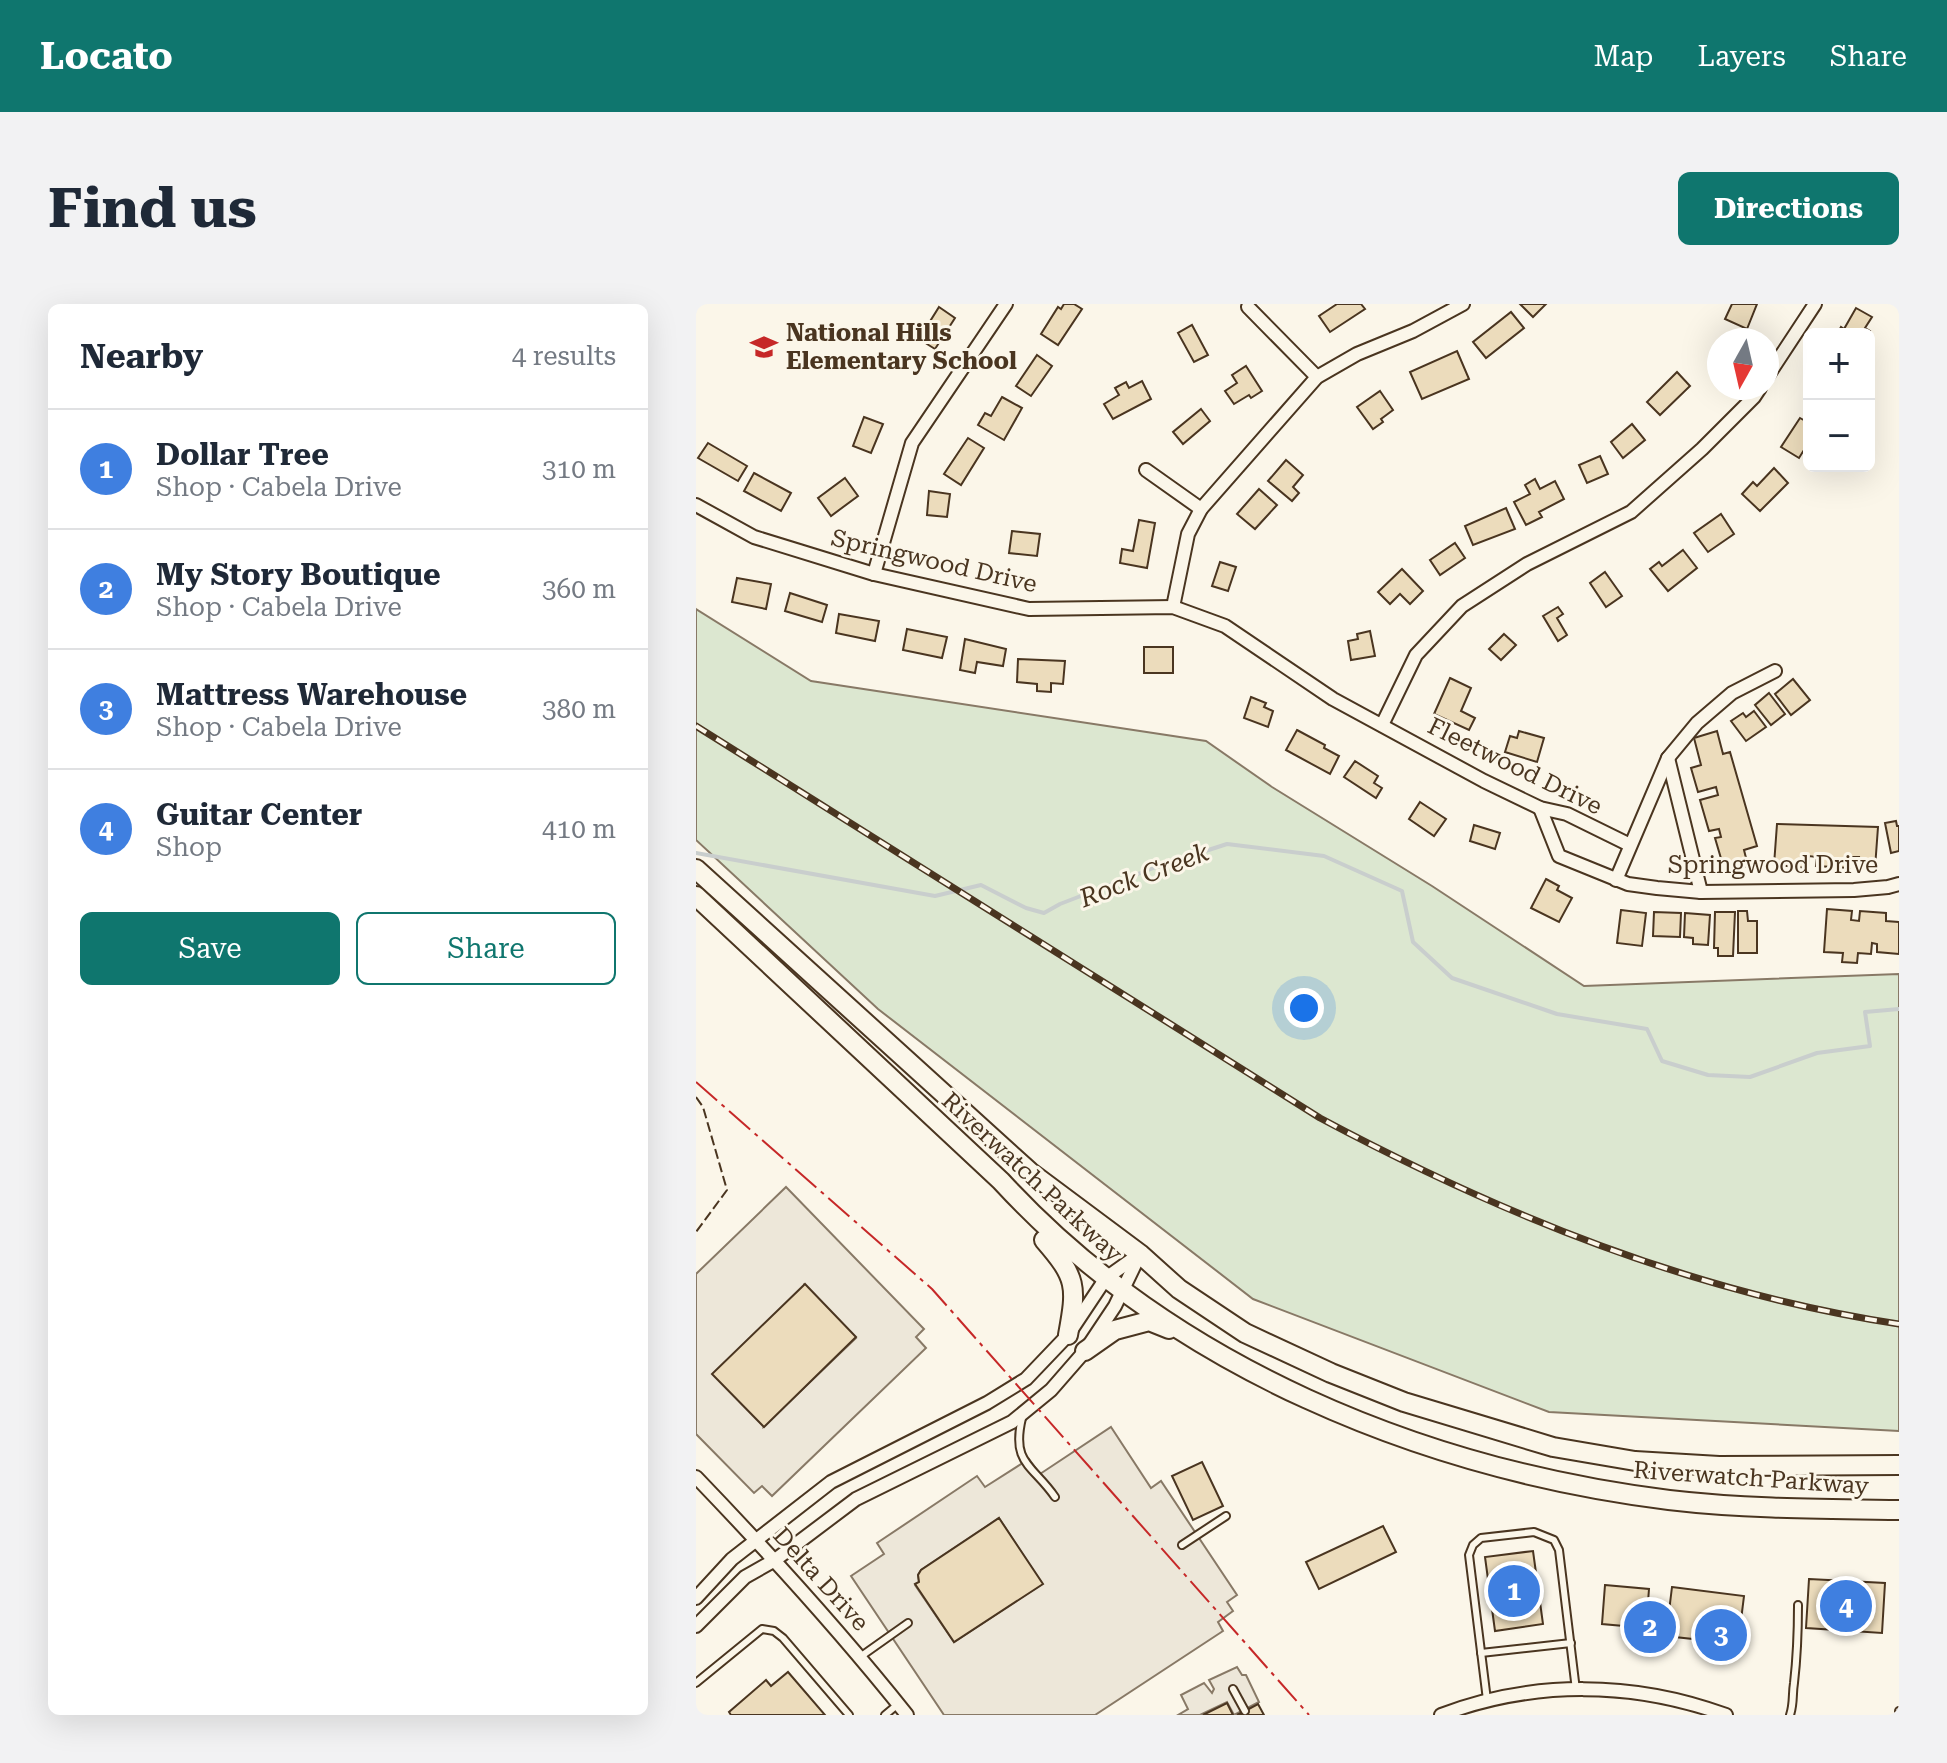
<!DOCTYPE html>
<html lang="en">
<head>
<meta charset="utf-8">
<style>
  :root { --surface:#fff; --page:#f2f2f3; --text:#1f2937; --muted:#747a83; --line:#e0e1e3; --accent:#0f766e }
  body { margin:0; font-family:"Roboto Serif",serif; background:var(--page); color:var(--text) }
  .controls { position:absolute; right:24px; top:24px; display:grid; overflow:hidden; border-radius:12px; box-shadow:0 8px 32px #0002 }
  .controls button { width:72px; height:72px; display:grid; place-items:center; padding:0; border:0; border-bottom:2px solid var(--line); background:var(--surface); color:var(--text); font:40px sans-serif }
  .compass { position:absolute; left:1011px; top:24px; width:72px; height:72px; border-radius:50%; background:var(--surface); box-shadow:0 8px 32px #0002; rotate:188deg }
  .you { position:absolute; left:608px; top:704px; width:28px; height:28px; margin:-20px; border:6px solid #fff; border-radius:50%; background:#1a73e8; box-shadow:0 0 0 12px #1a73e833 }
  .badge { display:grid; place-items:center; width:52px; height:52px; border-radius:50%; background:var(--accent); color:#fff; font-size:26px; font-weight:700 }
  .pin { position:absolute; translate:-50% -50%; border:4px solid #fff; box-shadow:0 2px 8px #0006 }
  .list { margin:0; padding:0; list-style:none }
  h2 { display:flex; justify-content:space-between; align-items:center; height:104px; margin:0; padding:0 32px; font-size:34px }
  h2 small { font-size:26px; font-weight:400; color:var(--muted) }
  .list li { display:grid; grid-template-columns:52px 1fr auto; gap:24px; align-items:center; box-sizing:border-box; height:120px; padding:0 32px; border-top:2px solid var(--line) }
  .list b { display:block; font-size:30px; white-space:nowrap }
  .list p { margin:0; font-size:26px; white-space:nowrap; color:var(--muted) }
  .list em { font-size:26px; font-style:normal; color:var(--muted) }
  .actions { display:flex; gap:16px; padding:24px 32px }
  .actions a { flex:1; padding:18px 0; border:2px solid var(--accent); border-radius:12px; text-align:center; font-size:28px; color:var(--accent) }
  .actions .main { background:var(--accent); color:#fff }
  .map { position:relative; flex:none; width:1203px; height:1411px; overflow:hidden; border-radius:12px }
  header { display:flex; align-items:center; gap:48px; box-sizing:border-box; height:112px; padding:0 40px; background:var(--accent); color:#fff }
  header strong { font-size:38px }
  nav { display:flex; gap:44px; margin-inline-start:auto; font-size:28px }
  .intro { display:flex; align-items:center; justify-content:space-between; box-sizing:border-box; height:192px; padding:0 48px }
  h1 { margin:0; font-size:56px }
  .button { padding:20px 36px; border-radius:12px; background:var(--accent); color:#fff; font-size:28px; font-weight:700 }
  main { display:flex; gap:48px; padding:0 48px }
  aside { flex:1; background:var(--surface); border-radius:12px; box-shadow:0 8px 32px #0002 }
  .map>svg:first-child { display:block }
  .green { fill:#dce7d0; stroke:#887966; stroke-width:2 }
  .parking { fill:#ede7d9; stroke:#887966; stroke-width:2; fill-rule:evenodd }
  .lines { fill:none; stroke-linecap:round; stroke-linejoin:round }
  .stream { stroke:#c9cecd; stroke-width:4 }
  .building { fill:#ecdcbc; stroke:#4a3520; stroke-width:2 }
  .service-casing { stroke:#4a3520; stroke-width:10 }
  .minor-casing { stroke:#4a3520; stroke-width:16 }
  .primary-casing { stroke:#4a3520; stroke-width:22 }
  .service { stroke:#fbf6e9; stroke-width:6 }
  .minor { stroke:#fbf6e9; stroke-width:12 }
  .primary { stroke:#fbf6e9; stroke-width:18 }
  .rail-casing { stroke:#4a3520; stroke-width:7 }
  .rail { stroke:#fbf6e9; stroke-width:4; stroke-dasharray:12; stroke-linecap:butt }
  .fence { stroke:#4a3520; stroke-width:2; stroke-dasharray:10 4; stroke-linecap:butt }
  .power { stroke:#c62828; stroke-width:2; stroke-dasharray:28 6 4 6; stroke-linecap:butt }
  .labels { text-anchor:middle; stroke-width:6; stroke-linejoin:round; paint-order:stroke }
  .poi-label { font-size:24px; font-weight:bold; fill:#4a3520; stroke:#fbf6e9; text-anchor:start }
  .street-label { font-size:24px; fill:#4a3520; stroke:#fbf6e9 }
  .water-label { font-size:26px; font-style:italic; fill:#4a3520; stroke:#fbf6e9 }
</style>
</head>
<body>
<header>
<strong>Locato</strong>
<nav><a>Map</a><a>Layers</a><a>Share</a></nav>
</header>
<div class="intro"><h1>Find us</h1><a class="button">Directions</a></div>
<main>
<aside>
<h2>Nearby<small>4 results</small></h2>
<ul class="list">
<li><span class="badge" style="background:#3f7fe0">1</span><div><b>Dollar Tree</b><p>Shop · Cabela Drive</p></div><em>310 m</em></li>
<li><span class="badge" style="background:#3f7fe0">2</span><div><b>My Story Boutique</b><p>Shop · Cabela Drive</p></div><em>360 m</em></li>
<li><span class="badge" style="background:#3f7fe0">3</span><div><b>Mattress Warehouse</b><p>Shop · Cabela Drive</p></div><em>380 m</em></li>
<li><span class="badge" style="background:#3f7fe0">4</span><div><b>Guitar Center</b><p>Shop</p></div><em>410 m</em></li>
</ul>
<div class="actions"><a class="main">Save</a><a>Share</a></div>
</aside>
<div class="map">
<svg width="1203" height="1411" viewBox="0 0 1203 1411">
  <rect width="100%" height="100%" fill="#fbf6e9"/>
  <!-- green -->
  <path class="green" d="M0,305L115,377L510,437L576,483L736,582L888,682L1203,670V1127L853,1108L557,995L182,705L0,536Z"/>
  <!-- parking -->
  <g class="parking">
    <path d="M90,883L228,1025L220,1033L230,1044L76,1192L66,1182L58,1189L0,1130V970ZM108,981L160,1034L68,1122Z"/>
    <path d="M415,1123L455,1184L465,1177L541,1291L531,1298L537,1307L522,1318L527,1327L399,1411H248L155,1272L188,1250L181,1239L281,1172L289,1183L333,1155L344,1170ZM303,1214L346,1280L258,1338L219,1281L223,1278L222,1271L225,1266Z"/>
    <path d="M541,1363L546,1371H550L563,1398L538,1411L531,1398L504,1411H482L492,1405L485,1391L508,1379L516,1389L518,1385L513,1376Z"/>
  </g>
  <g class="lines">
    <!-- stream -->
    <path class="stream" d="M0,549L239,592L285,581L330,604L348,609L364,600L460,563L531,540L628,552L706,587L717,638L756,674L861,710L951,725L966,757L1012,771L1054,773L1121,749L1174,742L1169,708L1203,705"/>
  </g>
  <!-- building -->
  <g class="building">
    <path d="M368,0H378L386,5L362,41L345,30L362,3L365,5Z"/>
    <path d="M641,0H665L669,5L634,28L623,12Z"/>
    <path d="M824,0H850L837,13Z"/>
    <path d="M1036,0H1061L1051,25L1029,15Z"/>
    <path d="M243,3L259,14L239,45L223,35Z"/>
    <path d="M1160,4L1176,13L1169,24L1174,27L1173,30H1141L1145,23L1148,25Z"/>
    <path d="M815,8L828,24L790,54L777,38Z"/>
    <path d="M496,21L512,51L498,58L482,29Z"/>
    <path d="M761,47L773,75L726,95L714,68Z"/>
    <path d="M341,51L356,62L335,92L320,82Z"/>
    <path d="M550,62L566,87L555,94L553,91L538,100L529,87L541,79L536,71Z"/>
    <path d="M981,68L994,82L964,111L951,98Z"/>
    <path d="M446,77L455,95L417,115L408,100L423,91L419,84L430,78L433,84Z"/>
    <path d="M684,87L697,106L685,115L687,118L677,125L661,103Z"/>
    <path d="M306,93L326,104L308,136L282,121L289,109L295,112Z"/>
    <path d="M505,105L514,117L487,140L477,128Z"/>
    <path d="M168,113L187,120L175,149L157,142Z"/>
    <path d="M1104,114L1113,119V138L1103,154L1085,143Z"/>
    <path d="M936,120L949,136L927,154L915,138Z"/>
    <path d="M272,134L288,144L265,181L248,170Z"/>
    <path d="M12,139L51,162L42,177L2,154Z"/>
    <path d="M904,152L912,170L891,179L883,161Z"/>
    <path d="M590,156L607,171L597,183L603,189L596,197L572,177Z"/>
    <path d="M1078,164L1092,179L1064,207L1046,190L1057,178L1061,182Z"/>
    <path d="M58,169L95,189L85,207L48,187Z"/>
    <path d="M149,174L162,192L135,212L122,194Z"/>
    <path d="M839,175L844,185L859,177L868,195L843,208L846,213L830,221L818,198L834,190L829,181Z"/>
    <path d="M563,185L581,201L559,225L541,210Z"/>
    <path d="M233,187L254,190L251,213L231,211Z"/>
    <path d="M810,204L819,225L777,241L769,222Z"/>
    <path d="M1025,210L1038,230L1012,248L998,229Z"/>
    <path d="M443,216L459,219L451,264L424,259L426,245L437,247Z"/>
    <path d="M316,227L344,230L341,252L313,249Z"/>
    <path d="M759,239L769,254L744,271L734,256Z"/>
    <path d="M987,246L1001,264L972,287L954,265L963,258L966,262Z"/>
    <path d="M524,258L540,263L532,287L516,282Z"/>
    <path d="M706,265L727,287L714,300L704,290L694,300L682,288Z"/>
    <path d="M909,268L926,292L910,303L894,279Z"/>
    <path d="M41,274L75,280L70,305L36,298Z"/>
    <path d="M94,289L131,301L126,318L89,307Z"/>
    <path d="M862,303L867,310L861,314L871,331L862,337L847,312Z"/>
    <path d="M143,310L183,317L179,337L140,329Z"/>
    <path d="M211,325L251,333L246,354L207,346Z"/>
    <path d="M674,327L679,352L655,356L652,337L662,335L661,330Z"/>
    <path d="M808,330L820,341L805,356L793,345Z"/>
    <path d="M269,335L310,345L307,362L281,358L279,369L264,366Z"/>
    <rect x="448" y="343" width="29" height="26"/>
    <path d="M322,355L369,357L367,380L355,379V388L341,387V380L321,378Z"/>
    <path d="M754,374L775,384L765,407L779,414L773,426L738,410Z"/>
    <path d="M1097,375L1114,396L1095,411L1079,390Z"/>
    <path d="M1073,389L1089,410L1075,421L1059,401Z"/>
    <path d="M555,393L570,399L568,403L577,407L572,423L548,414Z"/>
    <path d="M1058,407L1070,423L1050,437L1035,417L1047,409L1050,413Z"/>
    <path d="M601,426L629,441L628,444L643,452L634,470L590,446Z"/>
    <path d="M823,427L848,434L841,458L809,448L814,432L821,434Z"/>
    <path d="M1021,427L1027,450L1034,448L1061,542L1048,546L1052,562L1029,568L1019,534L1025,533L1023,525L1013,527L1004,496L1022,491L1020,483L1002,488L995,464L1005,461L998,434Z"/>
    <path d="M659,457L682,472L678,479L686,484L680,494L648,473Z"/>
    <path d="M724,498L750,515L738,532L713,515Z"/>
    <path d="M1200,517L1201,522H1203V547L1195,549L1189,519Z"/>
    <path d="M1081,520L1182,523L1179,564L1162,563L1163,553H1155L1154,564L1120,562L1121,553L1113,552L1112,564L1078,561Z"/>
    <path d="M778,521L804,529L799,545L774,537Z"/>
    <path d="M850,575L863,582L861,586L876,594L863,618L835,604Z"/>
    <path d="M1131,605L1156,607L1155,616L1163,617L1164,607L1190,609V617L1203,618V650L1181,648V640L1176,639L1175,650L1162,649L1161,659L1146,658L1147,649L1128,648Z"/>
    <path d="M925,606L950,609L946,642L921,639Z"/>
    <path d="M1042,607H1051L1052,617H1061V649H1042Z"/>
    <path d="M958,608L985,609L984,633L957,632Z"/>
    <path d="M1019,608H1039L1037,652H1022V644H1018Z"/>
    <path d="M989,609L1014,611L1012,641L997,640V634L988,633Z"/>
    <path d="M109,980L160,1033L68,1123L16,1070Z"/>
    <path d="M506,1158L527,1202L497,1216L476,1172Z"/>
    <path d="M303,1214L347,1280L258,1338L219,1280L223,1278L222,1271L225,1266Z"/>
    <path d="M687,1222L700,1248L623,1285L610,1258Z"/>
    <path d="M837,1247L847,1320L799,1327L789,1253Z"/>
    <path d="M1113,1275L1189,1279L1186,1329L1110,1324Z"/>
    <path d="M909,1281L953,1285L950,1324L906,1320Z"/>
    <path d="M976,1283L1048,1292L1042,1340L970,1332Z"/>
    <path d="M92,1368L129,1411H35L33,1408L70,1376L75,1382Z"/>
    <path d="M531,1399L537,1411H507Z"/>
    <path d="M562,1400L568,1411H541L549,1407Z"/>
  </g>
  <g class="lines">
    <!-- service casing -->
    <g class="service-casing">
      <g id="service">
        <path d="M326,1114C315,1160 337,1161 359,1193"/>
        <path d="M486,1241L530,1212"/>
        <path d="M785,1349L875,1339"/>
        <path d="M164,1353L212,1319"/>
        <path d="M0,1379L66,1325L78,1327L87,1334L153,1411"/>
        <path d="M537,1385L549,1407"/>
        <path d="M791,1396L773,1251L777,1241L785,1234L838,1228L858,1236L863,1246L880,1386"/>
        <path d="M189,1411L201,1401"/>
        <path d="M1094,1411C1098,1399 1096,1391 1098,1379C1101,1353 1102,1328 1102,1301"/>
        <path d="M1203,1411V1407"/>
      </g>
    </g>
    <!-- minor casing -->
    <g class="minor-casing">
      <g id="minor">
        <path d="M552,3L621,73"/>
        <path d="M1071,73L1119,0"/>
        <path d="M450,166L505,205"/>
        <path d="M0,201L58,233L178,270L333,305L477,303L529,322L637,395L788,477L844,504L871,510L934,541"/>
        <path d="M178,270L216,139L310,0"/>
        <path d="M477,303L492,230L505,205L621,73L661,50L717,27L767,0"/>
        <path d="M686,421L720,351L766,302L831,260L935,208L1006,145L1058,93L1064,84"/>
        <path d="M972,454L1005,588"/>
        <path d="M844,504L863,552L932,580L961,584L1005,588L1158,586L1192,583L1203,580"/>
        <path d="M920,576L972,454L1001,419L1036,389L1079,367"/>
        <path d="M0,1173C74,1250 145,1328 211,1411"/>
        <path d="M0,1294L36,1255L135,1178L291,1099L330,1075L372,1031L410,974L441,952"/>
        <path d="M0,1322L49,1273L79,1256L160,1195L316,1118L355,1086L389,1047L419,1002L444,950"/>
        <path d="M745,1411C837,1376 938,1377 1030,1411"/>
      </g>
    </g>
    <!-- primary casing -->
    <g class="primary-casing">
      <g id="primary">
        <path d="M0,565L334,868L444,950L483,985L549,1029L635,1069L708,1098L857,1143L939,1157L1023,1162L1203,1161"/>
        <path d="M0,592L305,877C476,1063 726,1165 973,1196C1049,1205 1127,1205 1203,1206"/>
        <path d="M348,936C381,974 381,982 372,1031"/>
        <path d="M389,1047L419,1026L453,1017L473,1025"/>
      </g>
    </g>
    <!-- service -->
    <use href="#service" class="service"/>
    <!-- minor -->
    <use href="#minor" class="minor"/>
    <!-- primary -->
    <use href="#primary" class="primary"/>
    <!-- rail casing -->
    <g class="rail-casing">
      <path id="rail" d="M0,422L624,814C806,911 998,989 1203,1020"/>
    </g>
    <!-- rail -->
    <use href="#rail" class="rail"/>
    <!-- fence -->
    <path class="fence" d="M0,793L7,803L31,886L0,928"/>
    <!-- power -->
    <path class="power" d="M0,778L236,985L613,1411"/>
  </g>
  <!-- icons -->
  <defs>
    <g id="school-bare" transform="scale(2.16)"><path d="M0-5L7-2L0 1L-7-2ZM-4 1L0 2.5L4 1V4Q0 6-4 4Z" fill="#c62828" stroke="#fbf6e9" stroke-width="2.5" paint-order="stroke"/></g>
  </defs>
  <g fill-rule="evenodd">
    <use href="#school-bare" x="68" y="43"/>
  </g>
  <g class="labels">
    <!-- poi labels -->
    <g class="poi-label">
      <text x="90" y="37">National Hills<tspan x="90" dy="28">Elementary School</tspan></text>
    </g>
    <!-- street labels -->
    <g class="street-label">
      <text transform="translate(238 257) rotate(13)" y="8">Springwood Drive</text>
      <text transform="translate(819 462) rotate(26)" y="8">Fleetwood Drive</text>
      <text x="1077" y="569">Springwood Drive</text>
      <text transform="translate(336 873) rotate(43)" y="8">Riverwatch Parkway</text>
      <text transform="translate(1055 1174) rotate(4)" y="8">Riverwatch Parkway</text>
      <text transform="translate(125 1275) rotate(48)" y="8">Delta Drive</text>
    </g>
    <!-- water labels -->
    <g class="water-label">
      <text transform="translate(448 571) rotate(-21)" y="9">Rock Creek</text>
    </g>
  </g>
</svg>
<div class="controls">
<button>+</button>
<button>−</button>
</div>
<svg class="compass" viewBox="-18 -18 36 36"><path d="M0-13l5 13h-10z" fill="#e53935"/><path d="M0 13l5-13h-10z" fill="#747a83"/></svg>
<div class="you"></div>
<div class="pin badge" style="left:818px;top:1287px;background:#3f7fe0">1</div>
<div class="pin badge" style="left:954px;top:1323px;background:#3f7fe0">2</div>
<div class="pin badge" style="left:1025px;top:1331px;background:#3f7fe0">3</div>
<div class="pin badge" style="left:1150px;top:1302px;background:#3f7fe0">4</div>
</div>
</main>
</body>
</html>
